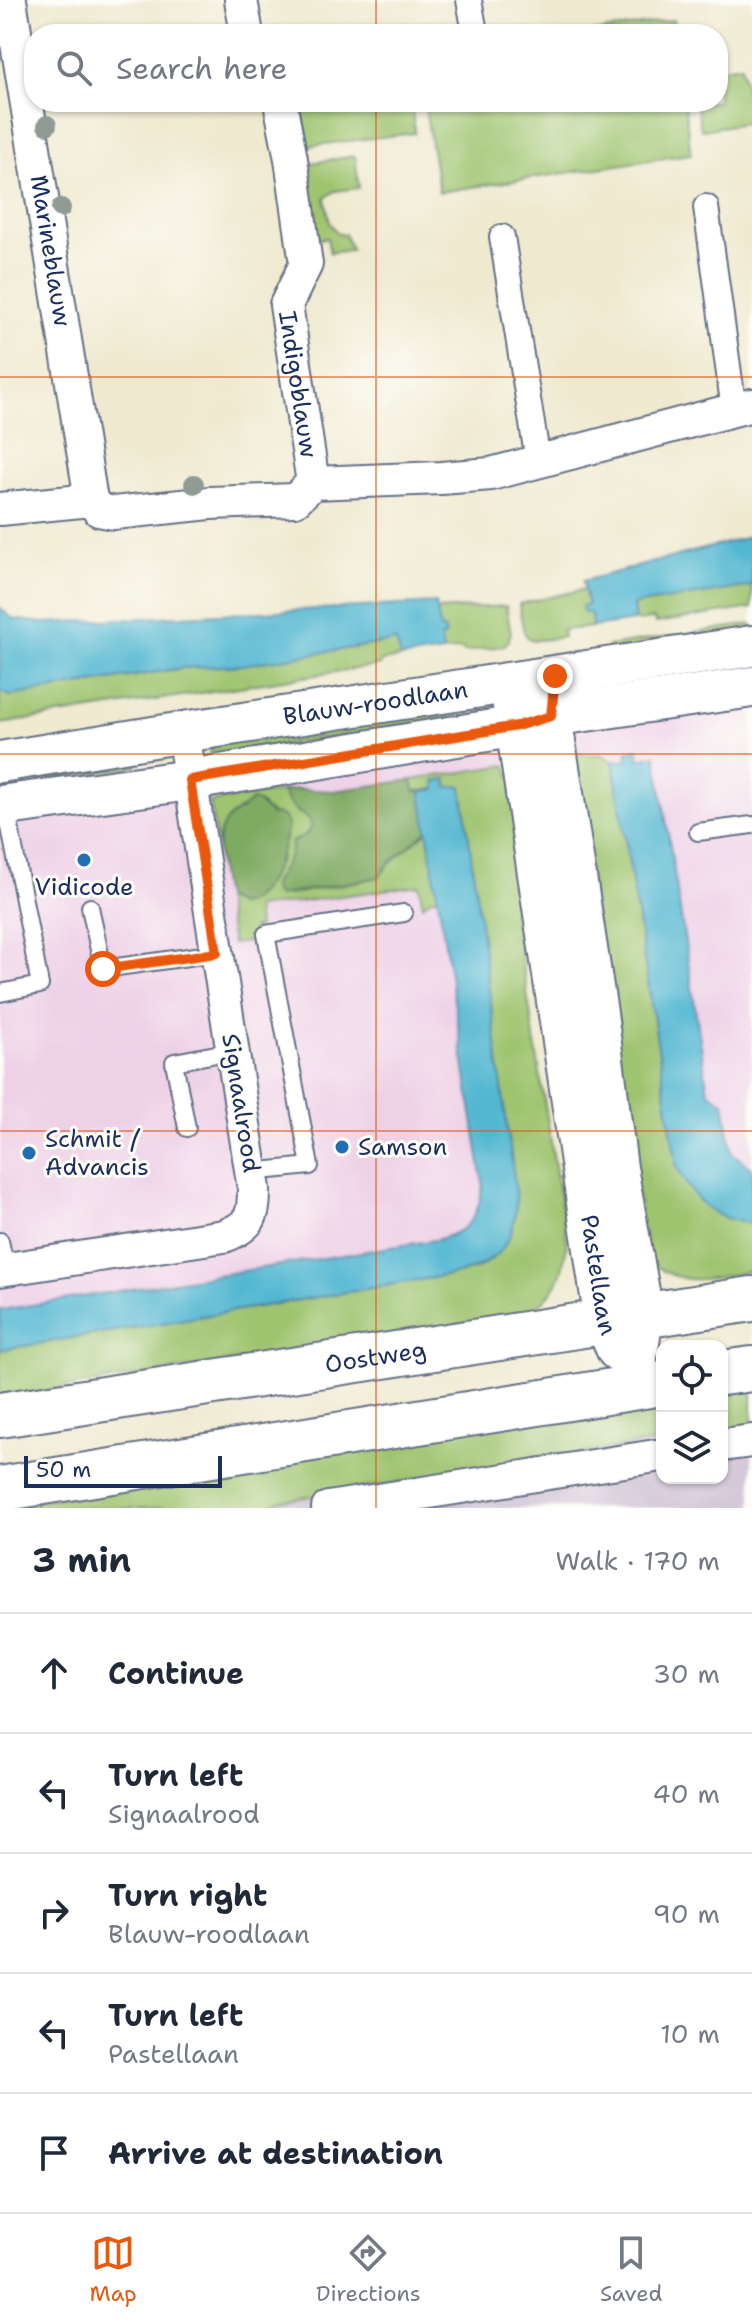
<!DOCTYPE html>
<html lang="en">
<head>
<meta charset="utf-8">
<style>
  :root { --surface:#fff; --page:#f2f2f3; --text:#1f2937; --muted:#747a83; --line:#e0e1e3; --accent:#ea580c }
  body { margin:0; font-family:"Shantell Sans",sans-serif; background:var(--page); color:var(--text) }
  .controls { position:absolute; right:24px; bottom:24px; display:grid; overflow:hidden; border-radius:16px; box-shadow:0 2px 6px #0004 }
  .controls button { width:72px; height:72px; display:grid; place-items:center; padding:0; border:0; border-bottom:2px solid var(--line); background:var(--surface); color:var(--text); font:40px sans-serif }
  .scale { position:absolute; left:24px; bottom:20px; width:198px; box-sizing:border-box; padding-left:8px; border:4px solid #1b2f5e; border-top:0; font-size:22px; line-height:28px; white-space:nowrap; color:#1b2f5e; -webkit-text-stroke:6px #fdfcf7; paint-order:stroke }
  .stop { position:absolute; width:24px; height:24px; margin:-18px; border:6px solid #ea580c; border-radius:50%; background:#fff }
  .stop.end { background:#ea580c; border-color:#fff; box-shadow:0 2px 8px #0008 }
  .list { margin:0; padding:0; list-style:none }
  h2 { display:flex; justify-content:space-between; align-items:center; height:104px; margin:0; padding:0 32px; font-size:34px }
  h2 small { font-size:26px; font-weight:400; color:var(--muted) }
  .list li { display:grid; grid-template-columns:52px 1fr auto; gap:24px; align-items:center; box-sizing:border-box; height:120px; padding:0 32px; border-top:2px solid var(--line) }
  .list b { display:block; font-size:30px; white-space:nowrap }
  .list p { margin:0; font-size:26px; white-space:nowrap; color:var(--muted) }
  .list em { font-size:26px; font-style:normal; color:var(--muted) }
  .icon { flex:none; width:44px; height:44px; fill:none; stroke:currentColor; stroke-width:2; stroke-linecap:round; stroke-linejoin:round }
  .map { position:relative; flex:none; width:752px; height:1508px; overflow:hidden }
  .search { position:absolute; background:var(--surface); box-shadow:0 2px 6px #0004; left:24px; right:24px; top:24px; height:88px; display:flex; align-items:center; gap:20px; box-sizing:border-box; padding:0 28px; border-radius:32px; color:var(--muted); font-size:30px }
  .sheet { height:704px; background:var(--surface) }
  nav { display:flex; justify-content:space-around; align-items:center; box-sizing:border-box; height:112px; border-top:2px solid var(--line); background:var(--surface); font-size:22px; color:var(--muted) }
  nav a { display:grid; justify-items:center; gap:4px }
  nav .on { color:var(--accent) }
  .map>svg:first-child { display:block }
  .built { fill:#eed0e7 }
  .industrial { fill:#ccbed3 }
  .green { fill:#9fc46f; stroke:#5d7a66; stroke-width:2 }
  .forest { fill:#7faa62; stroke:#4d6c60; stroke-width:2 }
  .water { fill:#53b7d2; stroke:#377398; stroke-width:2 }
  .lines { fill:none; stroke-linecap:round; stroke-linejoin:round }
  .service-casing { stroke:#657086; stroke-width:20 }
  .pedestrian-casing { stroke:#657086; stroke-width:28 }
  .minor-casing { stroke:#657086; stroke-width:36 }
  .tertiary-casing { stroke:#657086; stroke-width:44 }
  .primary-casing { stroke:#657086; stroke-width:48 }
  .service { stroke:#fff; stroke-width:16 }
  .pedestrian { stroke:#fff; stroke-width:24 }
  .minor { stroke:#fff; stroke-width:32 }
  .tertiary { stroke:#fff; stroke-width:40 }
  .primary { stroke:#fff; stroke-width:44 }
  .tree { fill:#909b94 }
  .route { stroke:#ea580c; stroke-width:10 }
  .grid { fill:none; stroke:#de5710; stroke-width:2; stroke-opacity:0.55 }
  .poi-dot { fill:#1f6fb2; stroke:#fdfcf7; stroke-width:3 }
  .labels { text-anchor:middle; stroke-width:6; stroke-linejoin:round; paint-order:stroke }
  .street-label { font-size:24px; fill:#1b2f5e; stroke:#fdfcf7 }
  .poi-label { font-size:24px; fill:#1b2f5e; stroke:#fdfcf7; text-anchor:start }
</style>
</head>
<body>
<div class="map">
<svg width="752" height="1508" viewBox="0 0 752 1508">
  <rect width="100%" height="100%" fill="#fdfcf7"/>
  <filter id="ink" filterUnits="userSpaceOnUse"><feTurbulence type="fractalNoise" baseFrequency=".0125" numOctaves="2"/><feDisplacementMap in="SourceGraphic" scale="16" xChannelSelector="R" yChannelSelector="G"/><feConvolveMatrix kernelMatrix="1 2 1 2 8 2 1 2 1" color-interpolation-filters="sRGB"/></filter>
  <filter id="wash" filterUnits="userSpaceOnUse"><feTurbulence type="fractalNoise" baseFrequency=".006" numOctaves="4" result="noise"/><feDisplacementMap in="SourceGraphic" scale="32" xChannelSelector="R" yChannelSelector="G"/><feGaussianBlur stdDeviation="1.8" result="paint"/><feColorMatrix in="noise" values="0 0 0 0 0 0 0 0 0 0 0 0 0 0 0 0 0 1.4 0 .05"/><feComposite in="paint" operator="in"/></filter>
  <g filter="url(#wash)">
    <rect width="100%" height="100%" fill="#efe9cf"/>
    <!-- built -->
    <path class="built" d="M752,693V1168L732,1153L724,1102L708,1092L656,756L640,759L639,750L628,760L613,761L600,754L506,765L483,1183L477,1216L453,1236L435,1240L0,1310V803Z"/>
    <!-- industrial -->
    <path class="industrial" d="M752,1398V1508H89L662,1413V1478H722V1403Z"/>
    <!-- green -->
    <g class="green">
      <path d="M673,20L675,34H583Z"/>
      <path d="M741,65L751,122L701,130L696,102H718V69Z"/>
      <path d="M293,102H411L415,133L301,147Z"/>
      <path d="M424,102H684L691,154L439,192Z"/>
      <path d="M355,156L359,188L335,191L325,198L330,223L338,234H345L351,250L330,253L327,238L314,240L304,164Z"/>
      <path d="M752,586V608L655,623L654,619L635,621L633,605Z"/>
      <path d="M585,589L588,605L582,607L584,613L591,612L592,627L562,630L563,637C523,643 525,644 519,604Z"/>
      <path d="M506,606L511,633L508,642L503,646L464,652L462,649L443,652L441,637L446,636L440,630L437,610Z"/>
      <path d="M752,624V632L609,654L608,646Z"/>
      <path d="M396,641L401,658L381,661V665L0,724V691L10,696L183,668L242,665Z"/>
      <path d="M447,702L450,718L213,756L209,752L211,748L221,743Z"/>
      <path d="M571,754H600L613,761L677,1167L747,1223H752V1271C710,1278 682,1290 647,1259Z"/>
      <path d="M506,765L516,788L514,913L567,1241C563,1276 557,1295 527,1314L0,1398V1350L461,1273L478,1268L491,1260L461,786L448,787L446,779L436,781V789L415,791L411,780Z"/>
      <path d="M282,791C288,804 295,811 308,818L311,827L305,836L292,842L290,856L283,869L286,895L379,877L389,864L428,830L438,898H431L423,905L419,885L256,908L258,927L253,928L255,941L232,944L224,898L279,862L288,825L252,800L242,811L232,815L219,859L210,802Z"/>
      <path d="M752,1379V1426L722,1431V1383Z"/>
      <path d="M662,1392V1441L280,1501L263,1508H0Z"/>
    </g>
    <!-- forest -->
    <g class="forest">
      <path d="M134,749L137,767L0,786V768Z"/>
      <path d="M411,780L415,791L421,792L428,830L389,864L379,877L276,896L272,886L290,856L292,842L305,836L311,827L308,818C295,811 288,804 282,791L297,789L333,791Z"/>
      <path d="M252,800L258,802L270,814C279,814 285,815 288,825C282,853 269,900 238,905L224,898C221,875 210,839 227,820C233,813 244,809 252,800Z"/>
    </g>
    <!-- water -->
    <g class="water">
      <path d="M752,536V586L633,605L635,621L592,627L591,613H584L582,606L588,605L583,581Z"/>
      <path d="M436,603L440,629H444L446,636L441,637L443,652L401,658L396,641L242,665L182,668L10,696L0,691V608L13,619L44,623Z"/>
      <path d="M638,749L640,759L656,755L708,1091L724,1102L732,1153L752,1168V1223C713,1221 693,1200 677,1167L613,761L628,760L627,751Z"/>
      <path d="M447,779L448,787L462,786L516,1193C517,1237 504,1260 461,1273L0,1350V1310L435,1240C469,1232 479,1217 483,1183L421,792L436,789L435,781Z"/>
    </g>
  </g>
  <g filter="url(#ink)">
    <g class="lines">
      <!-- service casing -->
      <g class="service-casing">
        <g id="service">
          <path d="M698,832L752,825"/>
          <path d="M90,907L103,969L217,953"/>
          <path d="M0,993L40,985L6,806"/>
          <path d="M187,1128L174,1062L232,1051"/>
          <path d="M251,1172L310,1166L266,934L404,913"/>
          <path d="M0,1241L6,1269"/>
        </g>
      </g>
      <!-- pedestrian casing -->
      <g class="pedestrian-casing">
        <g id="pedestrian">
          <path d="M469,0L474,27"/>
          <path d="M706,207L734,410"/>
          <path d="M502,237L538,461"/>
        </g>
      </g>
      <!-- minor casing -->
      <g class="minor-casing">
        <g id="minor">
          <path id="s1" d="M10,0L91,500"/>
          <path d="M241,0L247,34"/>
          <path id="s2" d="M280,102L291,159L306,264L286,305L313,483"/>
          <path d="M0,509L91,500L99,510L114,513L210,503L295,500L313,483L441,478L491,474L752,405"/>
          <path d="M0,1270L224,1236C251,1226 254,1216 254,1189L183,732"/>
          <path d="M722,1445L752,1441"/>
          <path d="M328,1508L662,1455"/>
        </g>
      </g>
      <!-- tertiary casing -->
      <g class="tertiary-casing">
        <g id="tertiary">
          <path d="M553,691L551,716L597,1013L617,1168L643,1314L633,1387"/>
          <path id="s3" d="M512,699L605,1323L617,1350"/>
          <path id="s4" d="M0,762L190,731L752,646"/>
          <path d="M0,806L190,780L517,726L551,716L752,687"/>
        </g>
      </g>
      <!-- primary casing -->
      <g class="primary-casing">
        <g id="primary">
          <path d="M722,1373L752,1369"/>
          <path id="s5" d="M0,1415L752,1299"/>
          <path d="M0,1489L662,1383"/>
        </g>
      </g>
      <!-- service -->
      <use href="#service" class="service"/>
      <!-- pedestrian -->
      <use href="#pedestrian" class="pedestrian"/>
      <!-- minor -->
      <use href="#minor" class="minor"/>
      <!-- tertiary -->
      <use href="#tertiary" class="tertiary"/>
      <!-- primary -->
      <use href="#primary" class="primary"/>
    </g>
    <!-- trees -->
    <g class="tree">
      <circle cx="47" cy="125" r="10"/>
      <circle cx="61" cy="208" r="10"/>
      <circle cx="194" cy="484" r="10"/>
    </g>
  </g>
  <g class="lines" filter="url(#ink)">
    <!-- route -->
    <path class="route" d="M103,969L217,953L190,780L517,726L551,716L555,676"/>
  </g>
  <!-- grid -->
  <path class="grid" d="M376,0V34M376,102V1508M0,377H752M0,754H752M0,1131H752"/>
  <!-- markers -->
  <g class="poi-dot">
    <circle cx="84" cy="860" r="8"/>
    <circle cx="342" cy="1147" r="8"/>
    <circle cx="29" cy="1153" r="8"/>
  </g>
  <g class="labels">
    <!-- street labels -->
    <g class="street-label">
      <text dy="8" stroke="none"><textPath href="#s1" startOffset="254">Marineblauw</textPath></text>
      <text dy="8" stroke="none"><textPath href="#s2" startOffset="290">Indigoblauw</textPath></text>
      <text dy="8" stroke="none"><textPath href="#s4" startOffset="380">Blauw-roodlaan</textPath></text>
      <text transform="translate(241 1103) rotate(81)" y="8">Signaalrood</text>
      <text dy="8" stroke="none"><textPath href="#s3" startOffset="582">Pastellaan</textPath></text>
      <text dy="8" stroke="none"><textPath href="#s5" startOffset="380">Oostweg</textPath></text>
    </g>
    <!-- poi labels -->
    <g class="poi-label">
      <text x="84" y="895" text-anchor="middle">Vidicode</text>
      <text x="45" y="1147">Schmit /<tspan x="45" dy="28">Advancis</tspan></text>
      <text x="358" y="1155">Samson</text>
    </g>
  </g>
</svg>
<div class="controls">
<button><svg class="icon" aria-label="locate" viewBox="0 0 24 24"><circle cx="12" cy="12" r="6"/><path d="M12 2v4M12 18v4M2 12h4M18 12h4"/></svg></button>
<button><svg class="icon" aria-label="layers" viewBox="0 0 24 24"><path d="M12 4l9 5-9 5-9-5zM3 14l9 5 9-5"/></svg></button>
</div>
<div class="scale">50 m</div>
<div class="stop" style="left:103px;top:969px"></div>
<div class="stop end" style="left:555px;top:676px"></div>
<div class="search"><svg class="icon" aria-label="search" viewBox="0 0 24 24"><circle cx="10" cy="10" r="6"/><path d="M15 15l6 6"/></svg>Search here</div>
</div>
<section class="sheet">
<h2>3 min<small>Walk · 170 m</small></h2>
<ul class="list">
<li><svg class="icon" aria-label="ahead" viewBox="0 0 24 24"><path d="M12 20V5M6 11l6-6 6 6"/></svg><div><b>Continue</b></div><em>30 m</em></li>
<li><svg class="icon" aria-label="left" viewBox="0 0 24 24"><path d="M17 20v-9H6M10 6l-5 5 5 5"/></svg><div><b>Turn left</b><p>Signaalrood</p></div><em>40 m</em></li>
<li><svg class="icon" aria-label="right" viewBox="0 0 24 24"><path d="M7 20v-9h11M14 6l5 5-5 5"/></svg><div><b>Turn right</b><p>Blauw-roodlaan</p></div><em>90 m</em></li>
<li><svg class="icon" aria-label="left" viewBox="0 0 24 24"><path d="M17 20v-9H6M10 6l-5 5 5 5"/></svg><div><b>Turn left</b><p>Pastellaan</p></div><em>10 m</em></li>
<li><svg class="icon" aria-label="arrive" viewBox="0 0 24 24"><path d="M6 21V4h12l-3 4 3 4H6"/></svg><div><b>Arrive at destination</b></div></li>
</ul>
</section>
<nav>
<a class="on"><svg class="icon" aria-label="map" viewBox="0 0 24 24"><path d="M3 6l6-2 6 2 6-2v14l-6 2-6-2-6 2zM9 4v14M15 6v14"/></svg>Map</a>
<a><svg class="icon" aria-label="directions" viewBox="0 0 24 24"><path d="M12 3l9 9-9 9-9-9zM9 14v-3h6M13 9l2 2-2 2"/></svg>Directions</a>
<a><svg class="icon" aria-label="saved" viewBox="0 0 24 24"><path d="M7 4h10v16l-5-4-5 4z"/></svg>Saved</a>
</nav>
</body>
</html>
